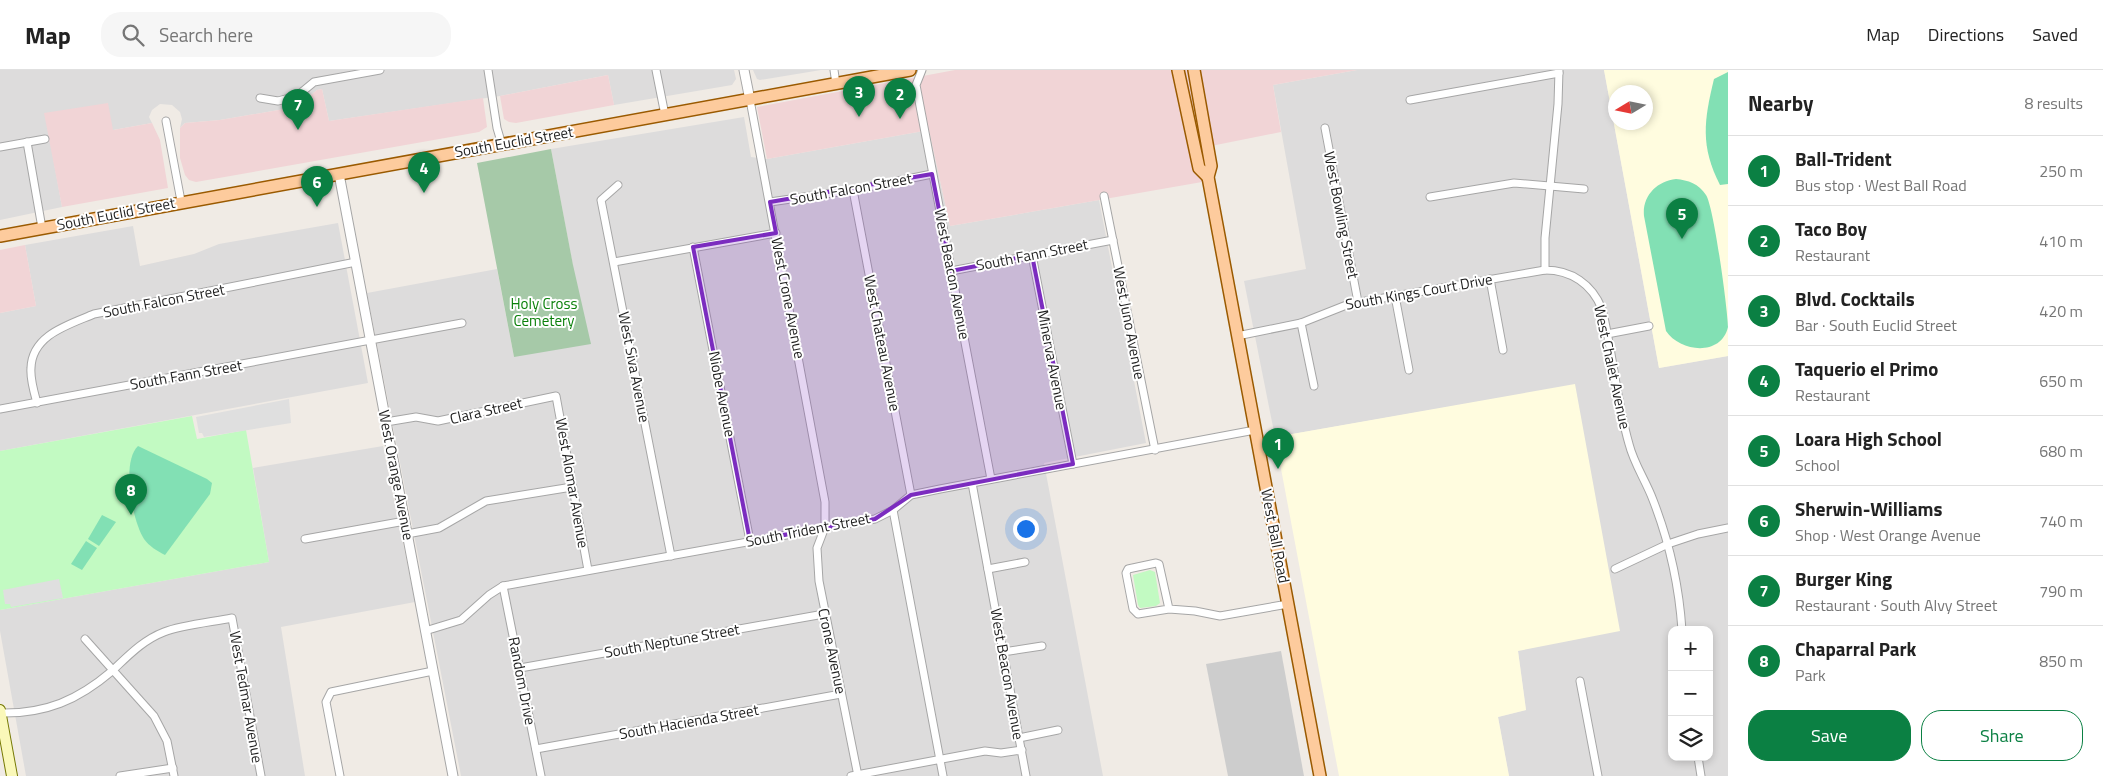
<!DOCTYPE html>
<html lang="en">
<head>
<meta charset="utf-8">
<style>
  :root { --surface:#fff; --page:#f6f6f6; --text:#222; --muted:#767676; --line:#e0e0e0; --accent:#0b8043 }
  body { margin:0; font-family:"Titillium Web",sans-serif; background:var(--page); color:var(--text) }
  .controls { position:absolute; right:15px; bottom:15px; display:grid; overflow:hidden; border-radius:10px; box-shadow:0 2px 8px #0003 }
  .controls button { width:45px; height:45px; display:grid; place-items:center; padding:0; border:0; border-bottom:1px solid var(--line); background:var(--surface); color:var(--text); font:25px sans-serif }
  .compass { position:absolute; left:1608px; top:15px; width:45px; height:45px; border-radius:50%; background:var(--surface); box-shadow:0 2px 8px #0003; rotate:260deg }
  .you { position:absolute; left:1025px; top:458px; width:18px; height:18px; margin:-12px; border:4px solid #fff; border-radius:50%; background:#1a73e8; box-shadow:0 0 0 8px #1a73e833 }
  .badge { display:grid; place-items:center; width:32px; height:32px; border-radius:50%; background:var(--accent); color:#fff; font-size:16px; font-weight:700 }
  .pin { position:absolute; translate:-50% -41px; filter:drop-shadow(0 1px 2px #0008) }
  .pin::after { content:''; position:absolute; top:26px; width:18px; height:15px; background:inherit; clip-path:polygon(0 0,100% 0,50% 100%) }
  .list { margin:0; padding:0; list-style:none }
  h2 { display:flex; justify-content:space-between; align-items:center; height:65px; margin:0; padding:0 20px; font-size:21px }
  h2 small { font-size:16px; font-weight:400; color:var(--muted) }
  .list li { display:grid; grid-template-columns:32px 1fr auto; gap:15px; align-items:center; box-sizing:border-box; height:70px; padding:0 20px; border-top:1px solid var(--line) }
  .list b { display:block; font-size:19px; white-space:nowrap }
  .list p { margin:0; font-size:16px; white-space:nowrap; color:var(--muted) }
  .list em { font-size:16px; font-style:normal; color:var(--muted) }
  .actions { display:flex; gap:10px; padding:15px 20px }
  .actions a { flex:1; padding:11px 0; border:1px solid var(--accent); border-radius:20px; text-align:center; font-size:18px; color:var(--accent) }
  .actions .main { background:var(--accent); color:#fff }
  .icon { flex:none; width:28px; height:28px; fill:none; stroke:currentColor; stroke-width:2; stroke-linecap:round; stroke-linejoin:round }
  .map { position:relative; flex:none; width:1728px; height:706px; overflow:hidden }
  header { display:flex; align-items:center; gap:30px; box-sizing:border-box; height:70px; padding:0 25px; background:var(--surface); border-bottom:1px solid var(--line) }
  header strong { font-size:24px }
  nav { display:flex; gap:28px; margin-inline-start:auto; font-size:18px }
  .search { width:350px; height:45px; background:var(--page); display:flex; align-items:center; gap:12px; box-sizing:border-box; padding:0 18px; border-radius:20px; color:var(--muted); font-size:19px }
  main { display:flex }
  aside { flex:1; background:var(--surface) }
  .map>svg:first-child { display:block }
  .residential { fill:#dddcdc; fill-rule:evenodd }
  .commercial { fill:#f1d4d6 }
  .education { fill:#fffcdf; fill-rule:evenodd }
  .religious { fill:#cdcdcd }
  .cemetery { fill:#a6c9a8 }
  .park { fill:#c2fac2 }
  .pitch { fill:#82e0b4 }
  .parking { fill:#dfdfdf }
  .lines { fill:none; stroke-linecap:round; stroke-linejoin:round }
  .minor-casing { stroke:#a6a6a6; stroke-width:9 }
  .tertiary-casing { stroke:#a6a6a6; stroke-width:11 }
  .secondary-casing { stroke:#767903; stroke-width:12 }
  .primary-casing { stroke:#9a5a00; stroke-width:14 }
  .minor { stroke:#fff; stroke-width:7 }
  .tertiary { stroke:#fff; stroke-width:9 }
  .secondary { stroke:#faf8b9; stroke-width:10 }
  .primary { stroke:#fdcb9d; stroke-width:11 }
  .marked { fill:#7b2cbf; fill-opacity:0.2; stroke:#7b2cbf; stroke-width:4; stroke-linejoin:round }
  .labels { text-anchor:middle; stroke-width:4; stroke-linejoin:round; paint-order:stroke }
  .street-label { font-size:15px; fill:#1f1f1f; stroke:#fff }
  .park-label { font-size:15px; fill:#0a800a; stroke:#fff }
</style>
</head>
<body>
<header>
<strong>Map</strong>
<div class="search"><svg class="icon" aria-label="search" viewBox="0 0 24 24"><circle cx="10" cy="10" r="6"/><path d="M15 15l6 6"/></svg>Search here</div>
<nav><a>Map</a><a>Directions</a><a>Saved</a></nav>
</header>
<main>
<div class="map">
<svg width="1728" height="706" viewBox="0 0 1728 706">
  <rect width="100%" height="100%" fill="#f0ebe5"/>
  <!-- residential -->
  <g class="residential">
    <path d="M0,0H734L736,9L732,15L614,35L608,5L500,26L329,51L322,19L317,20L296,37L220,50L185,53L180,58L182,49L180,42L172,35L160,34L152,40L149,47L152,53L113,60L45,43L62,137L0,150Z"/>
    <path d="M753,0H821L760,10L757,9Z"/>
    <path d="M1357,0H1604L1659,298L1728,286V706H1509L1498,647L1526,640L1518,581L1575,315L1275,367L1244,211L1306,199L1273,15ZM1672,560H1709V687H1672Z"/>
    <path d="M744,47L751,87L767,89L929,60L950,156L1099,130L1146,373L1044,393L1103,706H461L367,223L497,199L514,287L573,196L551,79Z"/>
    <path d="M338,153L368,313L0,381V243L36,236L25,175L133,156L140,196L194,184L219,174Z"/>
    <path d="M383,376L415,532L281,557L305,706H26L0,561V540L269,492L253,398Z"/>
  </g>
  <!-- commercial -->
  <g class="commercial">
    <path d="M955,0H1357L1273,15L1281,62L1196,79L1202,112L950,156L929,60L767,89L757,37Z"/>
    <path d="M608,5L614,35L516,53L509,52L504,49L500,26Z"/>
    <path d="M322,19L329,51L483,28L487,57L479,62L196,112L189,110L185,105L180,88V58L185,53L220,50L296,37L317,20Z"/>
    <path d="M108,33L113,60L152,53L160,70L168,118L62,137L44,43Z"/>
    <path d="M25,175L36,236L0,243V180Z"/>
  </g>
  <!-- education -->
  <g class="education">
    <path d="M1604,0H1728V286L1659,298ZM1616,22H1646V52H1616Z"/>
    <path d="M1575,314L1620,561L1518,581L1526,640L1498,647L1509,706H1339L1275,367Z"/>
  </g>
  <!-- religious -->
  <path class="religious" d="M1281,581L1304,706H1228L1206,594Z"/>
  <!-- cemetery -->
  <path class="cemetery" d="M551,79L573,195L591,274L514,287L477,93Z"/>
  <!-- park -->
  <g class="park">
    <path d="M192,346L197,369L246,360L269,492L0,540V381Z"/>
    <path d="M1150,500L1155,502L1160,533L1156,536L1140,538L1138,535L1133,505Z"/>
  </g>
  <!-- pitch -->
  <g class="pitch">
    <path d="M1728,2V114L1720,115C1700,76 1704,50 1714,9Z"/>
    <path d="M1676,109C1688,110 1699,114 1706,125C1714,137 1728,242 1728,257C1721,287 1680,282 1666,261L1644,146C1642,126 1657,111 1676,109Z"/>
    <path d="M138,376L207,409L212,413L210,424L165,485C157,481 149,476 144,469C132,450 121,392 138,376Z"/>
    <path d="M102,445L116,452L99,476L88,469Z"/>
    <path d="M86,471L97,478L82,500L71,494Z"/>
  </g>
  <!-- parking -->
  <g class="parking">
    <path d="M289,329L291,353L204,367L202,363H199L196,347Z"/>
    <path d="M59,509L63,528L11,537L10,534H5L3,520Z"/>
  </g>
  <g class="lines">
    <!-- minor casing -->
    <g class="minor-casing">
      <g id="minor">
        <path d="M488,0L497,58L502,75"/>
        <path d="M656,0L665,45"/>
        <path d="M834,0L836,14"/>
        <path d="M922,0L916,15L991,409"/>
        <path d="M1559,0L1558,34L1545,168V200C1571,200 1592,214 1602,239C1613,283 1616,329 1629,374C1634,394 1646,411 1653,430C1669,471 1679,516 1682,560"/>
        <path d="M260,28L278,31L297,26L314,12L380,0"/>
        <path d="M750,30L825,432V457L817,478L819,511L858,706"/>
        <path d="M1410,30L1559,3"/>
        <path d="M166,51L181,131"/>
        <path d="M1325,58L1358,232"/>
        <path d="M27,72L42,158"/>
        <path d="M0,77L45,69"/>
        <path d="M618,115L601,130L671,486"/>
        <path d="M853,120L911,425"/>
        <path d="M1104,126L1155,380"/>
        <path d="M1430,127L1514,113L1584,119"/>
        <path d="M770,132L853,120L932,104"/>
        <path d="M693,177L750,471"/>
        <path d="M1032,185L1073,394"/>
        <path d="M614,192L776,163"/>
        <path d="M951,201L1113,170"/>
        <path d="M1490,209L1503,280"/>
        <path d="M1395,226L1409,300"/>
        <path d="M1301,253L1314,316"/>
        <path d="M1607,264L1649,256"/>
        <path d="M1237,266L1301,253L1349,234L1545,200"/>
        <path d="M37,333C34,322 30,309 31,298C32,265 68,255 94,244L356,192"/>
        <path d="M0,339L462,253"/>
        <path d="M386,352L416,347L438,351L556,326L588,500"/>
        <path d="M972,413L1026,706"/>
        <path d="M893,440L943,706"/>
        <path d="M407,464L439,458L486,431L572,417"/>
        <path d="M305,469L405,451"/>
        <path d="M988,499L1025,492"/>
        <path d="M1615,499L1668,474L1698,464L1728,458"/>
        <path d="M503,516L541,706"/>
        <path d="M1169,539L1159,494L1156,493L1128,499L1126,503L1133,539L1138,544L1169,539L1195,541L1220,546L1288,534"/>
        <path d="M425,561L461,550L489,525L503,516L875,449L893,440L911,425L940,419L1255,360"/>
        <path d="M85,569L154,646L167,671L174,706"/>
        <path d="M1003,582L1042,576"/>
        <path d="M520,598L824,544"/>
        <path d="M1580,611L1598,706"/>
        <path d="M0,643C46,644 78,630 112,601C128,586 143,570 164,562C182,555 212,552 232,548L261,706"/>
        <path d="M1019,668L1058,660"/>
        <path d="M536,679L841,624"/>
        <path d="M1698,687L1701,706"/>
        <path d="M120,706L173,698"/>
        <path d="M340,706L326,632L331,622L433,601"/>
        <path d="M851,706L985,681L1001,683L1022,680"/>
      </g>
    </g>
    <!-- tertiary casing -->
    <g class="tertiary-casing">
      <g id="tertiary">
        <path d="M744,0L750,30"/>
        <path d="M339,104L453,706"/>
      </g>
    </g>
    <!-- secondary casing -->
    <g class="secondary-casing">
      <path id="secondary" d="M0,640L12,706"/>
    </g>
    <!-- primary casing -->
    <g class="primary-casing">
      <g id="primary">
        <path d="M1178,0L1199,98L1208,107"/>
        <path d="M1194,0L1211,96L1208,107L1320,706"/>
        <path d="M0,166L910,0"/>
      </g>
    </g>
    <!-- minor -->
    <use href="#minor" class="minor"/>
    <!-- tertiary -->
    <use href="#tertiary" class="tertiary"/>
    <!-- secondary -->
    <use href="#secondary" class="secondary"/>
    <!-- primary -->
    <use href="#primary" class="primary"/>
  </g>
  <!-- marked area -->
  <path class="marked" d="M932,104L951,201L1032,185L1073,394L911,425L875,449L750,471L693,177L776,163L770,132Z"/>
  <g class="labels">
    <!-- street labels -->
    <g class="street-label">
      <text transform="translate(514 72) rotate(-10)" y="5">South Euclid Street</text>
      <text transform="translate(851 119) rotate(-10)" y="5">South Falcon Street</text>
      <text transform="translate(116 144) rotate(-11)" y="5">South Euclid Street</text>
      <text transform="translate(1341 145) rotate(79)" y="5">West Bowling Street</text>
      <text transform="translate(1032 185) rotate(-11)" y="5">South Fann Street</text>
      <text transform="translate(952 204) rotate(79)" y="5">West Beacon Avenue</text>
      <text transform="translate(1419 222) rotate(-10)" y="5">South Kings Court Drive</text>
      <text transform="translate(788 228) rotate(79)" y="5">West Crone Avenue</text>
      <text transform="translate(164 231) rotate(-11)" y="5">South Falcon Street</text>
      <text transform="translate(1129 253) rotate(79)" y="5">West Juno Avenue</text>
      <text transform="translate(882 273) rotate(79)" y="5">West Chateau Avenue</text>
      <text transform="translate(1052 290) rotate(79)" y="5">Minerva Avenue</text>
      <text transform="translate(634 297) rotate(79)" y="5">West Siva Avenue</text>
      <text transform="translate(1612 297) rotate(78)" y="5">West Chalet Avenue</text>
      <text transform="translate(186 305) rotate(-10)" y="5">South Fann Street</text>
      <text transform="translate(722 324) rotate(79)" y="5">Niobe Avenue</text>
      <text transform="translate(486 341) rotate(-13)" y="5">Clara Street</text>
      <text transform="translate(396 405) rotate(79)" y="5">West Orange Avenue</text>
      <text transform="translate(572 413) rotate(80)" y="5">West Alomar Avenue</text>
      <text transform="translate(808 460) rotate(-11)" y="5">South Trident Street</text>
      <text transform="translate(1275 466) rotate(79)" y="5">West Ball Road</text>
      <text transform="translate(672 571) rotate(-10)" y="5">South Neptune Street</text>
      <text transform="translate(832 581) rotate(78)" y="5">Crone Avenue</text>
      <text transform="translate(1007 604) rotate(80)" y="5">West Beacon Avenue</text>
      <text transform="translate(522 611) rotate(79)" y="5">Random Drive</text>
      <text transform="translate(246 627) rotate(80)" y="5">West Tedmar Avenue</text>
      <text transform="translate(689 652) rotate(-10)" y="5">South Hacienda Street</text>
    </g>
    <!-- park labels -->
    <g class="park-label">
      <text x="544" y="239">Holy Cross<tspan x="544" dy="17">Cemetery</tspan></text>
    </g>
  </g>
</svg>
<div class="controls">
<button>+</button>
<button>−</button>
<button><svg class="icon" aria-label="layers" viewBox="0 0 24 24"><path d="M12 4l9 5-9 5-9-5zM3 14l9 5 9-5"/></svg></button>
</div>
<svg class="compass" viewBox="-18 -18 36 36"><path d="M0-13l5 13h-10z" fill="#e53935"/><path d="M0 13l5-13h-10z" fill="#767676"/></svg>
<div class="you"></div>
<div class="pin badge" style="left:1278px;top:399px">1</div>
<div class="pin badge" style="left:900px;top:49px">2</div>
<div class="pin badge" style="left:859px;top:47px">3</div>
<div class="pin badge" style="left:424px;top:123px">4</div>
<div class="pin badge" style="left:1682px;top:169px">5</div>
<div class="pin badge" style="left:317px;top:137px">6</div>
<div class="pin badge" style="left:298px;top:60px">7</div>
<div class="pin badge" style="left:131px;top:445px">8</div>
</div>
<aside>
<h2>Nearby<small>8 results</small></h2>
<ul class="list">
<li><span class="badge">1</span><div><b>Ball-Trident</b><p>Bus stop · West Ball Road</p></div><em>250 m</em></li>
<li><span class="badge">2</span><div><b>Taco Boy</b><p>Restaurant</p></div><em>410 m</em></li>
<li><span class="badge">3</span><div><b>Blvd. Cocktails</b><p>Bar · South Euclid Street</p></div><em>420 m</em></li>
<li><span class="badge">4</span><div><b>Taquerio el Primo</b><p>Restaurant</p></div><em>650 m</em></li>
<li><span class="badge">5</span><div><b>Loara High School</b><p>School</p></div><em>680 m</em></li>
<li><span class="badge">6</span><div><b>Sherwin-Williams</b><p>Shop · West Orange Avenue</p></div><em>740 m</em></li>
<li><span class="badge">7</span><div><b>Burger King</b><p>Restaurant · South Alvy Street</p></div><em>790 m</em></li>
<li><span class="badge">8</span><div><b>Chaparral Park</b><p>Park</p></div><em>850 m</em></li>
</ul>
<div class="actions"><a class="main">Save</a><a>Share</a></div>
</aside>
</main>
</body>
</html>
